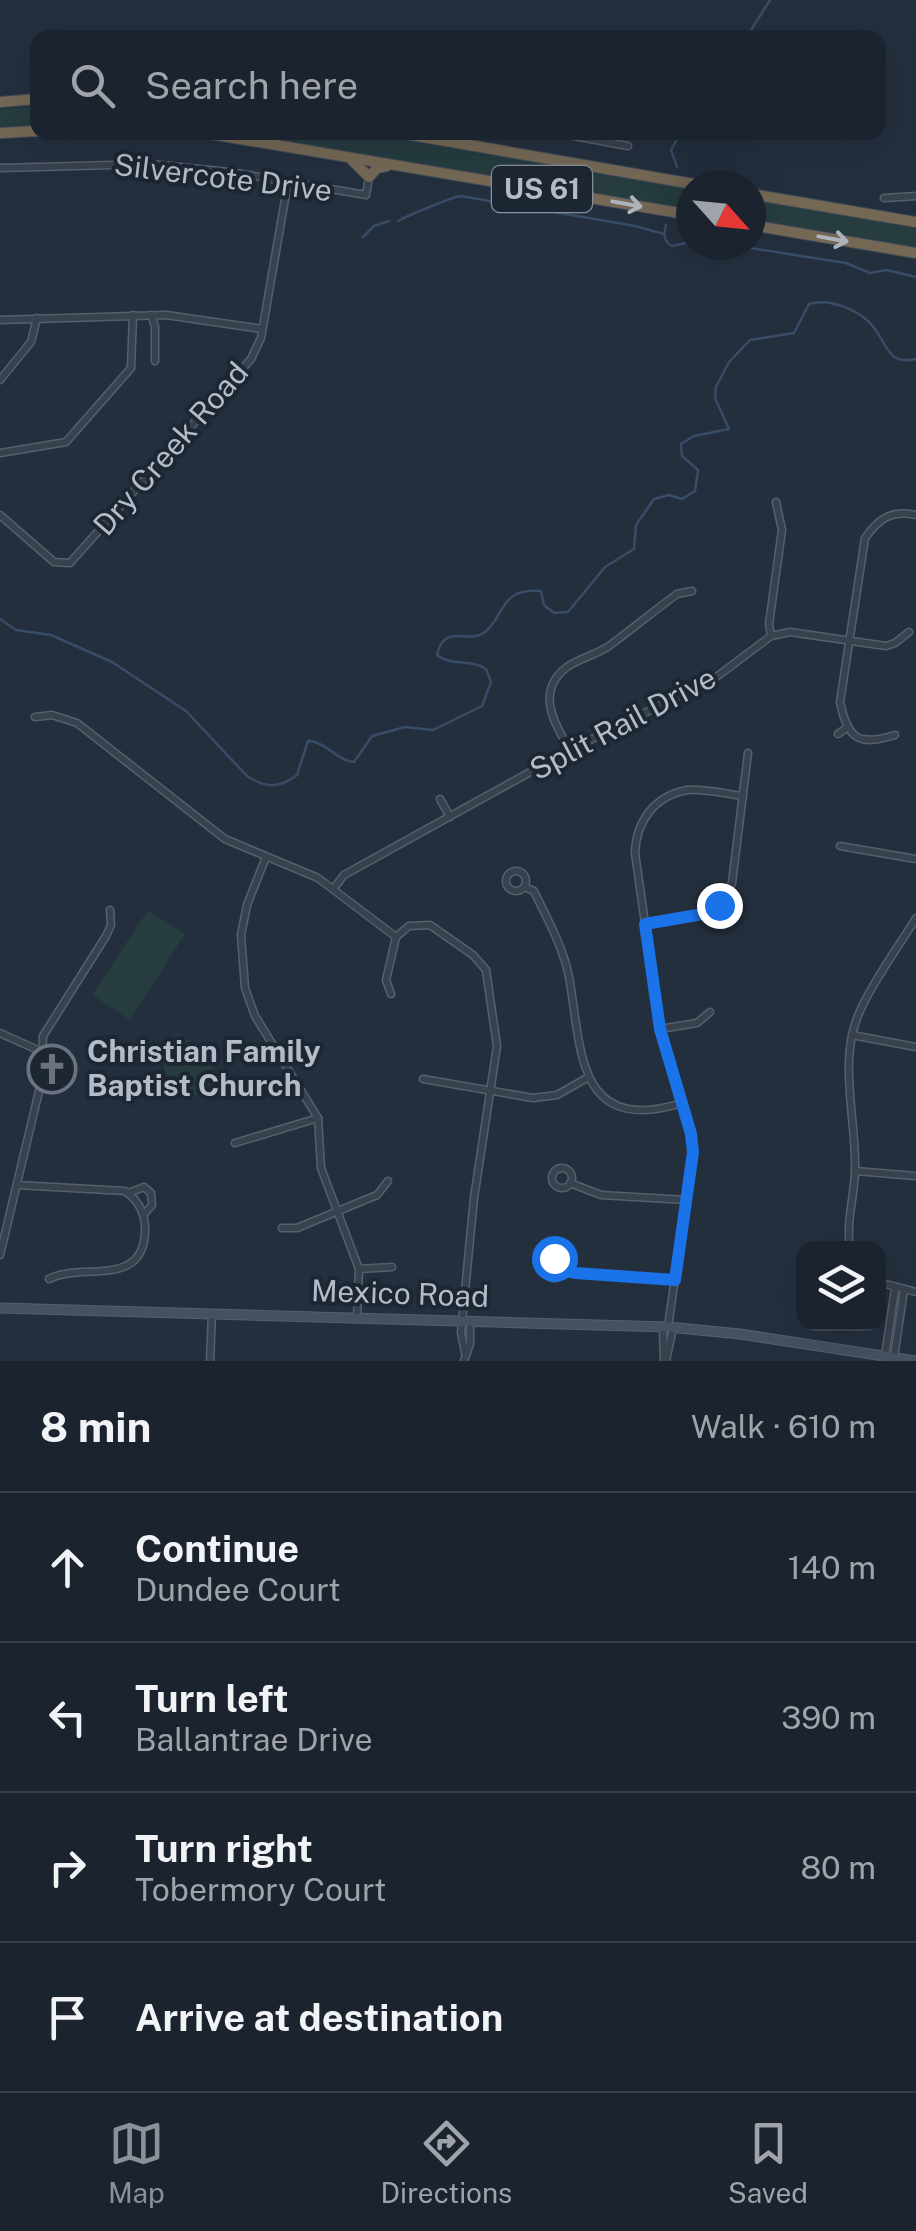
<!DOCTYPE html>
<html lang="en">
<head>
<meta charset="utf-8">
<style>
  :root { --surface:#1b232e; --page:#282f3a; --text:#f1f3f6; --muted:#a0a4aa; --line:#39404a; --accent:#8c9099 }
  body { margin:0; font-family:"Public Sans",sans-serif; background:var(--page); color:var(--text) }
  .controls { position:absolute; right:30px; bottom:30px; display:grid; overflow:hidden; border-radius:20px; box-shadow:0 10px 40px #0002 }
  .controls button { width:90px; height:90px; display:grid; place-items:center; padding:0; border:0; border-bottom:2px solid var(--line); background:var(--surface); color:var(--text); font:50px sans-serif }
  .compass { position:absolute; left:676px; top:170px; width:90px; height:90px; border-radius:50%; background:var(--surface); box-shadow:0 10px 40px #0002; rotate:117deg }
  .stop { position:absolute; width:30px; height:30px; margin:-22px; border:8px solid #1a73e8; border-radius:50%; background:#fff }
  .stop.end { background:#1a73e8; border-color:#fff; box-shadow:0 2px 10px #0008 }
  .list { margin:0; padding:0; list-style:none }
  h2 { display:flex; justify-content:space-between; align-items:center; height:130px; margin:0; padding:0 40px; font-size:42px }
  h2 small { font-size:32px; font-weight:400; color:var(--muted) }
  .list li { display:grid; grid-template-columns:65px 1fr auto; gap:30px; align-items:center; box-sizing:border-box; height:150px; padding:0 40px; border-top:2px solid var(--line) }
  .list b { display:block; font-size:38px; white-space:nowrap }
  .list p { margin:0; font-size:32px; white-space:nowrap; color:var(--muted) }
  .list em { font-size:32px; font-style:normal; color:var(--muted) }
  .icon { flex:none; width:55px; height:55px; fill:none; stroke:currentColor; stroke-width:2; stroke-linecap:round; stroke-linejoin:round }
  .map { position:relative; flex:none; width:916px; height:1361px; overflow:hidden }
  .search { position:absolute; background:var(--surface); box-shadow:0 10px 40px #0002; left:30px; right:30px; top:30px; height:110px; display:flex; align-items:center; gap:25px; box-sizing:border-box; padding:0 35px; border-radius:20px; color:var(--muted); font-size:38px }
  .sheet { height:730px; background:var(--surface) }
  nav { display:flex; justify-content:space-around; align-items:center; box-sizing:border-box; height:140px; border-top:2px solid var(--line); background:var(--surface); font-size:28px; color:var(--muted) }
  nav a { display:grid; justify-items:center; gap:5px }
  nav .on { color:var(--accent) }
  .map>svg:first-child { display:block }
  .green { fill:#263c3f }
  .lines { fill:none; stroke-linecap:round; stroke-linejoin:round }
  .stream { stroke:#394c67; stroke-width:2.5 }
  .street-casing { stroke:#565f6c; stroke-width:9 }
  .secondary-casing { stroke:#565f6c; stroke-width:11 }
  .highway-casing { stroke:#434c59; stroke-width:12 }
  .street { stroke:#38414e; stroke-width:6 }
  .secondary { stroke:#465061; stroke-width:9 }
  .highway { stroke:#746855; stroke-width:10 }
  .oneway { stroke:#aeb4bd }
  .route { stroke:#1a73e8; stroke-width:12 }
  .labels { text-anchor:middle; stroke-width:8; stroke-linejoin:round; paint-order:stroke }
  .shield { fill:#1d2633; stroke:#878f9c; stroke-width:2.5 }
  .shield-label { font-size:28px; font-weight:bold; fill:#b4bcc9 }
  .street-label { font-size:30px; fill:#b4bcc9; stroke:#1d2633 }
  .poi-label { font-size:30px; font-weight:bold; fill:#b4bcc9; stroke:#1d2633; text-anchor:start }
</style>
</head>
<body>
<div class="map">
<svg width="916" height="1361" viewBox="0 0 916 1361">
  <rect width="100%" height="100%" fill="#242f3e"/>
  <!-- green -->
  <g class="green">
    <path d="M37,106V127L0,129V109Z"/>
    <path d="M236,133H359L691,188V211Z"/>
    <path d="M751,198L916,227V249L751,221Z"/>
    <path d="M148,910L185,934L130,1020L92,995Z"/>
    <path d="M176,1033L215,1055L213,1068L197,1095C165,1094 150,1052 176,1033Z"/>
  </g>
  <g class="lines">
    <!-- stream -->
    <g class="stream">
      <path d="M746,38L770,0"/>
      <path d="M677,167L671,150L681,132"/>
      <path d="M398,221C407,216 454,196 461,196L635,226L664,234"/>
      <path d="M666,225C664,234 663,241 672,246L691,242"/>
      <path d="M363,237L374,226L389,221"/>
      <path d="M731,245L846,263L870,273L887,270L916,277"/>
      <path d="M0,619L16,630L51,635L112,662L186,711L247,776C265,788 279,789 297,775L308,741C325,741 336,760 354,762L372,736L405,727L433,730L482,706L491,682L486,669C470,658 452,667 437,655C444,622 468,645 485,632C505,617 499,587 541,591L544,605L554,613L568,612L605,567L634,549L636,525L654,499L669,495L682,499L695,491L698,470L682,456L681,444L694,436L729,429L715,398L716,387L729,362L750,340L794,333L809,304C830,298 862,310 875,329C888,347 889,365 916,359"/>
    </g>
    <!-- street casing -->
    <g class="street-casing">
      <g id="street">
        <path d="M552,132L628,146"/>
        <path d="M0,168L150,164L230,172L366,195L369,177"/>
        <path d="M884,198L916,196"/>
        <path d="M151,315L155,326V361"/>
        <path d="M0,320L166,315L262,329"/>
        <path d="M0,380L31,342L37,318"/>
        <path d="M0,453L66,442L131,368L133,315"/>
        <path d="M0,515L54,562L70,563L251,359L261,338L288,182"/>
        <path d="M771,636L769,624L782,530L776,502"/>
        <path d="M35,717L52,715L77,723L225,839L318,878L396,937"/>
        <path d="M838,734L848,727"/>
        <path d="M895,735C859,746 848,740 840,702L865,538C879,518 892,510 916,515"/>
        <path d="M570,750C554,723 535,691 567,667C580,658 596,655 609,646C632,629 654,611 677,594L692,591"/>
        <path d="M440,799L450,817"/>
        <path d="M840,846L916,859"/>
        <path d="M266,857L247,905L241,935L245,988L255,1016L318,1118L321,1168L359,1269L357,1317"/>
        <circle cx="516" cy="881" r="10"/>
        <path d="M524,887L534,891C547,919 563,946 569,977C582,1048 575,1136 682,1103"/>
        <path d="M334,888L344,875L570,750L715,678L771,636L790,632L886,646L895,643L909,632"/>
        <path d="M714,909L724,925"/>
        <path d="M645,924C680,917 717,920 732,883L748,753"/>
        <path d="M391,994L386,980L396,937L409,926L430,925L473,955L486,970L497,1046L474,1198L461,1332L465,1353"/>
        <path d="M660,1029L697,1023L710,1012"/>
        <path d="M0,1033L40,1051"/>
        <path d="M852,1035L916,1047"/>
        <path d="M42,1061L43,1036L106,936L111,925L110,910"/>
        <path d="M423,1079L533,1098L557,1095L587,1078"/>
        <path d="M235,1143L318,1118"/>
        <circle cx="562" cy="1178" r="10"/>
        <path d="M855,1171L916,1176"/>
        <path d="M570,1183L601,1195L686,1200"/>
        <path d="M17,1185L125,1191C139,1201 146,1214 145,1232C143,1289 80,1262 49,1279"/>
        <path d="M128,1193L144,1187L151,1193L152,1205L144,1214"/>
        <path d="M282,1228H297L377,1195L388,1181"/>
        <path d="M850,1248C846,1222 854,1198 855,1172C857,1120 837,1060 860,1011C874,979 898,948 916,918"/>
        <path d="M0,1255L44,1070"/>
        <circle cx="554" cy="1268" r="10"/>
        <path d="M359,1269L392,1267"/>
        <path d="M563,1271L675,1280"/>
        <path d="M878,1282L916,1292"/>
        <path d="M663,1327L664,1361"/>
        <path d="M668,1327L693,1152L691,1134L660,1029L635,853C636,822 654,796 687,790C703,788 726,794 743,796"/>
        <path d="M885,1356L895,1289"/>
        <path d="M894,1357L904,1290"/>
        <path d="M210,1361L212,1314"/>
        <path d="M464,1361L470,1344V1321"/>
        <path d="M666,1361L673,1328"/>
      </g>
    </g>
    <!-- secondary casing -->
    <g class="secondary-casing">
      <path id="secondary" d="M0,1308L668,1327L740,1334L916,1361"/>
    </g>
    <!-- highway casing -->
    <g class="highway-casing">
      <g id="highway">
        <path d="M0,102L38,99"/>
        <path d="M199,132L691,215"/>
        <path d="M394,132L699,185"/>
        <path d="M0,133L38,131"/>
        <path d="M351,159L369,177L377,168L387,166"/>
        <path d="M751,194L916,222"/>
        <path d="M751,225L916,253"/>
      </g>
    </g>
    <!-- street -->
    <use href="#street" class="street"/>
    <!-- secondary -->
    <use href="#secondary" class="secondary"/>
    <!-- highway -->
    <use href="#highway" class="highway"/>
  </g>
  <!-- one-way arrows -->
  <defs><path id="oneway-shaft" d="M-6 0H5M1.5-3L5.5 0L1.5 3" fill="none" stroke-width="1.6" stroke-linecap="round" stroke-linejoin="round" transform="scale(2.5)"/></defs>
  <g class="oneway">
    <use href="#oneway-shaft" transform="translate(627 204) rotate(10)"/>
    <use href="#oneway-shaft" transform="translate(833 239) rotate(10)"/>
  </g>
  <g class="lines">
    <!-- route -->
    <path class="route" d="M554,1258L562,1262L563,1270L575,1273L675,1280L693,1152L691,1134L660,1029L645,924L703,914L719,905"/>
  </g>
  <!-- icons -->
  <defs>
    <g id="church-ring" transform="scale(2.5)"><circle r="9.5" fill="#1d2633" stroke="#6b7280" stroke-width="1.5"/><path d="M-1.2-6h2.4v3.5h3.3v2.4h-3.3V6h-2.4V-.1h-3.3v-2.4h3.3Z" fill="#6b7280"/></g>
  </defs>
  <g fill-rule="evenodd">
    <use href="#church-ring" x="52" y="1069"/>
  </g>
  <g class="labels">
    <!-- shield labels -->
    <rect class="shield" x="492" y="166" width="100" height="46" rx="8"/>
    <g class="shield-label">
      <text x="542" y="199">US 61</text>
    </g>
    <!-- street labels -->
    <g class="street-label">
      <text transform="translate(223 178) rotate(7)" y="10">Silvercote Drive</text>
      <text transform="translate(171 449) rotate(-49)" y="10">Dry Creek Road</text>
      <text transform="translate(623 724) rotate(-28)" y="10">Split Rail Drive</text>
      <text transform="translate(400 1294) rotate(2)" y="10">Mexico Road</text>
    </g>
    <!-- poi labels -->
    <g class="poi-label">
      <text x="87" y="1062">Christian Family<tspan x="87" dy="34">Baptist Church</tspan></text>
    </g>
  </g>
</svg>
<div class="controls">
<button><svg class="icon" aria-label="layers" viewBox="0 0 24 24"><path d="M12 4l9 5-9 5-9-5zM3 14l9 5 9-5"/></svg></button>
</div>
<svg class="compass" viewBox="-18 -18 36 36"><path d="M0-13l5 13h-10z" fill="#e53935"/><path d="M0 13l5-13h-10z" fill="#a0a4aa"/></svg>
<div class="stop" style="left:554px;top:1258px"></div>
<div class="stop end" style="left:719px;top:905px"></div>
<div class="search"><svg class="icon" aria-label="search" viewBox="0 0 24 24"><circle cx="10" cy="10" r="6"/><path d="M15 15l6 6"/></svg>Search here</div>
</div>
<section class="sheet">
<h2>8 min<small>Walk · 610 m</small></h2>
<ul class="list">
<li><svg class="icon" aria-label="ahead" viewBox="0 0 24 24"><path d="M12 20V5M6 11l6-6 6 6"/></svg><div><b>Continue</b><p>Dundee Court</p></div><em>140 m</em></li>
<li><svg class="icon" aria-label="left" viewBox="0 0 24 24"><path d="M17 20v-9H6M10 6l-5 5 5 5"/></svg><div><b>Turn left</b><p>Ballantrae Drive</p></div><em>390 m</em></li>
<li><svg class="icon" aria-label="right" viewBox="0 0 24 24"><path d="M7 20v-9h11M14 6l5 5-5 5"/></svg><div><b>Turn right</b><p>Tobermory Court</p></div><em>80 m</em></li>
<li><svg class="icon" aria-label="arrive" viewBox="0 0 24 24"><path d="M6 21V4h12l-3 4 3 4H6"/></svg><div><b>Arrive at destination</b></div></li>
</ul>
</section>
<nav>
<a class="on"><svg class="icon" aria-label="map" viewBox="0 0 24 24"><path d="M3 6l6-2 6 2 6-2v14l-6 2-6-2-6 2zM9 4v14M15 6v14"/></svg>Map</a>
<a><svg class="icon" aria-label="directions" viewBox="0 0 24 24"><path d="M12 3l9 9-9 9-9-9zM9 14v-3h6M13 9l2 2-2 2"/></svg>Directions</a>
<a><svg class="icon" aria-label="saved" viewBox="0 0 24 24"><path d="M7 4h10v16l-5-4-5 4z"/></svg>Saved</a>
</nav>
</body>
</html>
